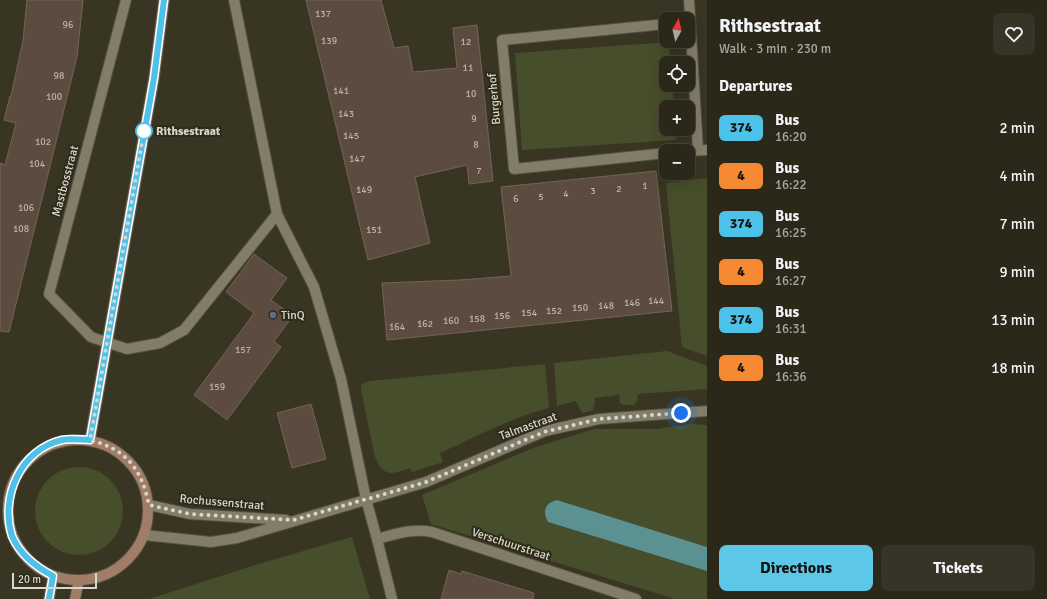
<!DOCTYPE html>
<html lang="en">
<head>
<meta charset="utf-8">
<style>
  :root { --surface:#2b281a; --page:#373427; --text:#f1f3f6; --muted:#a6a6a2; --line:#474439; --accent:#5cc7e7 }
  body { margin:0; font-family:Signika,sans-serif; background:var(--page); color:var(--text); height:100vh; display:flex; flex-direction:column; font-size:15px; white-space:nowrap }
  * { box-sizing:border-box; margin:0 }
  p { font-size:13px; color:var(--muted) }
  .icon { flex:none; width:22px; height:22px; fill:none; stroke:currentColor; stroke-width:2; stroke-linecap:round; stroke-linejoin:round }
  .map { position:relative; flex:1; overflow:hidden }
  .side { display:flex; flex-direction:column; background:var(--surface); width:340px }
  .side>* { flex:none }
  .badge { padding:0 8px; border-radius:6px; font-size:14px; line-height:26px }
  .needle { width:26px; rotate:8deg }
  .fabs { position:absolute; left:659px; top:12px; display:grid; gap:8px }
  .fabs a { display:grid; place-items:center; width:36px; height:36px; border-radius:8px; background:var(--surface); box-shadow:0 4px 16px #0002,0 0 0 1px var(--line); font-size:20px }
  .scale { position:absolute; left:12px; bottom:10px; width:85px; box-sizing:border-box; padding-left:4px; border:2px solid #d9d7cc; border-top:0; font-size:11px; line-height:14px; white-space:nowrap; color:#d9d7cc; -webkit-text-stroke:3px #2f2b19; paint-order:stroke }
  .you { position:absolute; width:20px; height:20px; margin:-10px; border:3px solid #fff; border-radius:50%; background:#1a73e8; box-shadow:0 0 0 6px #1a73e833 }
  .map>.badge { position:absolute; translate:-50% -50%; box-shadow:0 0 0 2px #fff }
  h2 { padding:0 12px; font-size:15px; line-height:36px }
  .round { display:grid; place-items:center; flex:none; width:42px; height:42px; border-radius:8px; background:var(--page) }
  .summary { display:flex; align-items:center; justify-content:space-between; height:68px; padding:0 12px }
  h1 { font-size:19px; font-weight:700; line-height:30px }
  .action { display:flex; gap:8px; margin-top:auto; padding:8px 12px }
  .action a { flex:1; height:46px; border-radius:8px; background:var(--accent); color:#111; font-size:16px; font-weight:700; line-height:46px; text-align:center }
  .action a+a { background:var(--page); color:var(--text) }
  ul { padding:0; list-style:none }
  li { display:flex; align-items:center; gap:12px; height:48px; padding:0 12px }
  li div { flex:1 }
  li b { display:block; font-size:15px }
  li em { font-style:normal }
  li .badge { min-width:44px; font-weight:700; text-align:center }
  main { display:flex; flex:1; min-height:0 }
  .map>svg:first-child { display:block }
  .green { fill:#464e2b }
  .water { fill:#5c9191 }
  .building { fill:#5c4c3f; stroke:#746456 }
  .lines { fill:none; stroke-linecap:round; stroke-linejoin:round }
  .street-casing { stroke:#545041; stroke-width:12 }
  .secondary-casing { stroke:#545041; stroke-width:12 }
  .street { stroke:#817d69; stroke-width:10 }
  .secondary { stroke:#9f7d66; stroke-width:10 }
  .line-casing { stroke:#fff; stroke-width:9 }
  .line { stroke:#4ec1e8; stroke-width:6 }
  .walk { stroke:#d9d7cc; stroke-width:4; stroke-dasharray:0 7.2 }
  .stop-dot { fill:#fff; stroke:#4ec1e8; stroke-width:2 }
  .service-dot { fill:#5c6f8a; stroke:#2f2b19; stroke-width:1.5 }
  .labels { text-anchor:middle; stroke-width:4; stroke-linejoin:round; paint-order:stroke }
  .number-label { font-size:10px; fill:#bab4a9 }
  .street-label { font-size:12px; fill:#d9d7cc; stroke:#2f2b19 }
  .stop-label { font-size:12px; font-weight:bold; fill:#d9d7cc; stroke:#2f2b19; text-anchor:start }
  .poi-label { font-size:12px; fill:#d9d7cc; stroke:#2f2b19; text-anchor:start }
</style>
</head>
<body>
<main>
<div class="map">
<svg width="707" height="599" viewBox="0 0 707 599">
  <rect width="100%" height="100%" fill="#393523"/>
  <!-- green -->
  <g class="green">
    <polygon points="669,42 670,63 666,63 666,85 672,85 674,107 666,107 666,129 675,129 676,140 522,150 515,53"/>
    <polygon points="707,178 707,356 682,347 666,183"/>
    <polygon points="667,351 707,366 707,389 638,394 637,401 634,405 623,405 620,403 619,395 594,398 595,402 593,410 582,413 576,401 557,406 554,363"/>
    <path d="M545 364 549 408C513 417 473 438 440 453L443 462 412 472 410 468C392 475 383 477 375 457L361 390V386L362 384 370 381Z"/>
    <polygon points="692,424 707,425 707,547 557,500 548,522 707,571 707,599 675,599 431,524 422,495 533,448 594,429 656,429"/>
    <circle cx="79" cy="511" r="44"/>
    <polygon points="352,537 370,599 149,599 265,562"/>
  </g>
  <!-- water -->
  <path class="water" d="M557 500 707 547V571L548 522C542 511 545 503 557 500Z"/>
  <!-- building -->
  <g class="building">
    <polygon points="27,0 83,0 77,57 9,332 0,331 0,163 5,165 16,123 4,120 10,96 11,96 23,40"/>
    <polygon points="306,0 381,0 394,48 408,46 413,72 457,68 453,28 477,25 493,181 469,184 467,165 415,177 430,243 368,260"/>
    <polygon points="656,171 672,311 387,340 382,283 460,280 511,276 501,187"/>
    <polygon points="254,254 287,278 271,300 293,316 274,341 281,347 227,420 194,395 254,313 226,292"/>
    <polygon points="311,404 326,459 292,468 277,413"/>
    <polygon points="449,570 461,574 462,571 534,593 533,599 441,599"/>
  </g>
  <g class="lines">
    <defs>
      <g id="street">
        <polyline points="126,0 49,294 91,337 127,349 160,343 184,330 277,214"/>
        <polyline points="234,0 277,214 314,287 341,379 366,499 377,539 392,599"/>
        <polyline points="689,0 698,150"/>
        <polyline points="666,24 502,40 514,169 666,153"/>
        <polyline points="688,151 707,150"/>
        <polyline points="149,505 190,514 286,520"/>
        <polyline points="144,535 211,542 237,538 426,482 545,431 599,419 707,411"/>
        <path d="M377 539C396 534 413 528 432 532L636 599"/>
      </g>
      <g id="secondary">
        <circle cx="78" cy="510" r="70"/>
        <polyline points="90,440 154,78 164,0"/>
        <polyline points="49,599 53,576"/>
        <polyline points="75,599 79,580"/>
      </g>
    </defs>
    <!-- street casing -->
    <use href="#street" class="street-casing"/>
    <!-- secondary casing -->
    <use href="#secondary" class="secondary-casing"/>
    <!-- street -->
    <use href="#street" class="street"/>
    <!-- secondary -->
    <use href="#secondary" class="secondary"/>
  </g>
  <g class="lines">
    <defs>
      <path id="line" d="M49 599 53 576C36 567 20 555 12 536 0 497 20 450 62 440 71 438 81 440 90 440L154 78 164 0"/>
    </defs>
    <!-- line casing -->
    <use href="#line" class="line-casing"/>
    <!-- line -->
    <use href="#line" class="line"/>
    <!-- walk -->
    <path class="walk" d="M144 131 90 440C127 450 141 468 149 505L190 514 294 520 426 482 544 432 599 419 681 413"/>
  </g>
  <!-- markers -->
  <circle class="stop-dot" cx="144" cy="131" r="8"/>
  <circle class="service-dot" cx="273" cy="315" r="4"/>
  <g class="labels">
    <!-- number labels -->
    <g class="number-label">
      <text x="323" y="17">137</text>
      <text x="68" y="28">96</text>
      <text x="329" y="44">139</text>
      <text x="466" y="45">12</text>
      <text x="468" y="71">11</text>
      <text x="59" y="79">98</text>
      <text x="341" y="94">141</text>
      <text x="471" y="97">10</text>
      <text x="54" y="100">100</text>
      <text x="346" y="117">143</text>
      <text x="474" y="122">9</text>
      <text x="351" y="139">145</text>
      <text x="43" y="145">102</text>
      <text x="476" y="148">8</text>
      <text x="357" y="162">147</text>
      <text x="37" y="167">104</text>
      <text x="479" y="174">7</text>
      <text x="645" y="189">1</text>
      <text x="619" y="192">2</text>
      <text x="364" y="193">149</text>
      <text x="593" y="194">3</text>
      <text x="566" y="197">4</text>
      <text x="541" y="200">5</text>
      <text x="516" y="202">6</text>
      <text x="26" y="211">106</text>
      <text x="21" y="232">108</text>
      <text x="374" y="233">151</text>
      <text x="656" y="304">144</text>
      <text x="632" y="306">146</text>
      <text x="606" y="309">148</text>
      <text x="580" y="311">150</text>
      <text x="554" y="314">152</text>
      <text x="529" y="316">154</text>
      <text x="502" y="319">156</text>
      <text x="477" y="322">158</text>
      <text x="451" y="324">160</text>
      <text x="425" y="327">162</text>
      <text x="397" y="330">164</text>
      <text x="243" y="353">157</text>
      <text x="217" y="390">159</text>
    </g>
    <!-- street labels -->
    <g class="street-label">
      <text transform="translate(494 99) rotate(-95)" y="4">Burgerhof</text>
      <text transform="translate(65 181) rotate(-75)" y="4">Mastbosstraat</text>
      <text transform="translate(528 426) rotate(-20)" y="4">Talmastraat</text>
      <text transform="translate(222 502) rotate(5)" y="4">Rochussenstraat</text>
      <text transform="translate(511 544) rotate(18)" y="4">Verschuurstraat</text>
    </g>
    <!-- stop labels -->
    <g class="stop-label">
      <text x="156" y="135">Rithsestraat</text>
    </g>
    <!-- poi labels -->
    <g class="poi-label">
      <text x="281" y="319">TinQ</text>
    </g>
  </g>
</svg>
<div class="fabs">
<a><svg class="needle" viewBox="-14 -14 28 28"><path d="M0-13l5 13h-10z" fill="#e53935"/><path d="M0 13l5-13h-10z" fill="#a6a6a2"/></svg></a>
<a><svg class="icon" aria-label="locate" viewBox="0 0 24 24"><circle cx="12" cy="12" r="6"/><path d="M12 2v4M12 18v4M2 12h4M18 12h4"/></svg></a>
<a>+</a>
<a>−</a>
</div>
<div class="scale">20 m</div>
<div class="you" style="left:681px;top:413px"></div>
</div>
<section class="side">
<div class="summary"><div><h1>Rithsestraat</h1><p>Walk · 3 min · 230 m</p></div><a class="round"><svg class="icon" aria-label="heart" viewBox="0 0 24 24"><path d="M12 20l-8-8c-3-5 5-10 8-4 3-6 11-1 8 4z"/></svg></a></div>
<h2>Departures</h2>
<ul>
<li><span class="badge" style="background:#4ec1e8;color:#111">374</span><div><b>Bus</b><p>16:20</p></div><em>2 min</em></li>
<li><span class="badge" style="background:#f68a33;color:#111">4</span><div><b>Bus</b><p>16:22</p></div><em>4 min</em></li>
<li><span class="badge" style="background:#4ec1e8;color:#111">374</span><div><b>Bus</b><p>16:25</p></div><em>7 min</em></li>
<li><span class="badge" style="background:#f68a33;color:#111">4</span><div><b>Bus</b><p>16:27</p></div><em>9 min</em></li>
<li><span class="badge" style="background:#4ec1e8;color:#111">374</span><div><b>Bus</b><p>16:31</p></div><em>13 min</em></li>
<li><span class="badge" style="background:#f68a33;color:#111">4</span><div><b>Bus</b><p>16:36</p></div><em>18 min</em></li>
</ul>
<div class="action"><a>Directions</a><a>Tickets</a></div>
</section>
</main>
</body>
</html>
